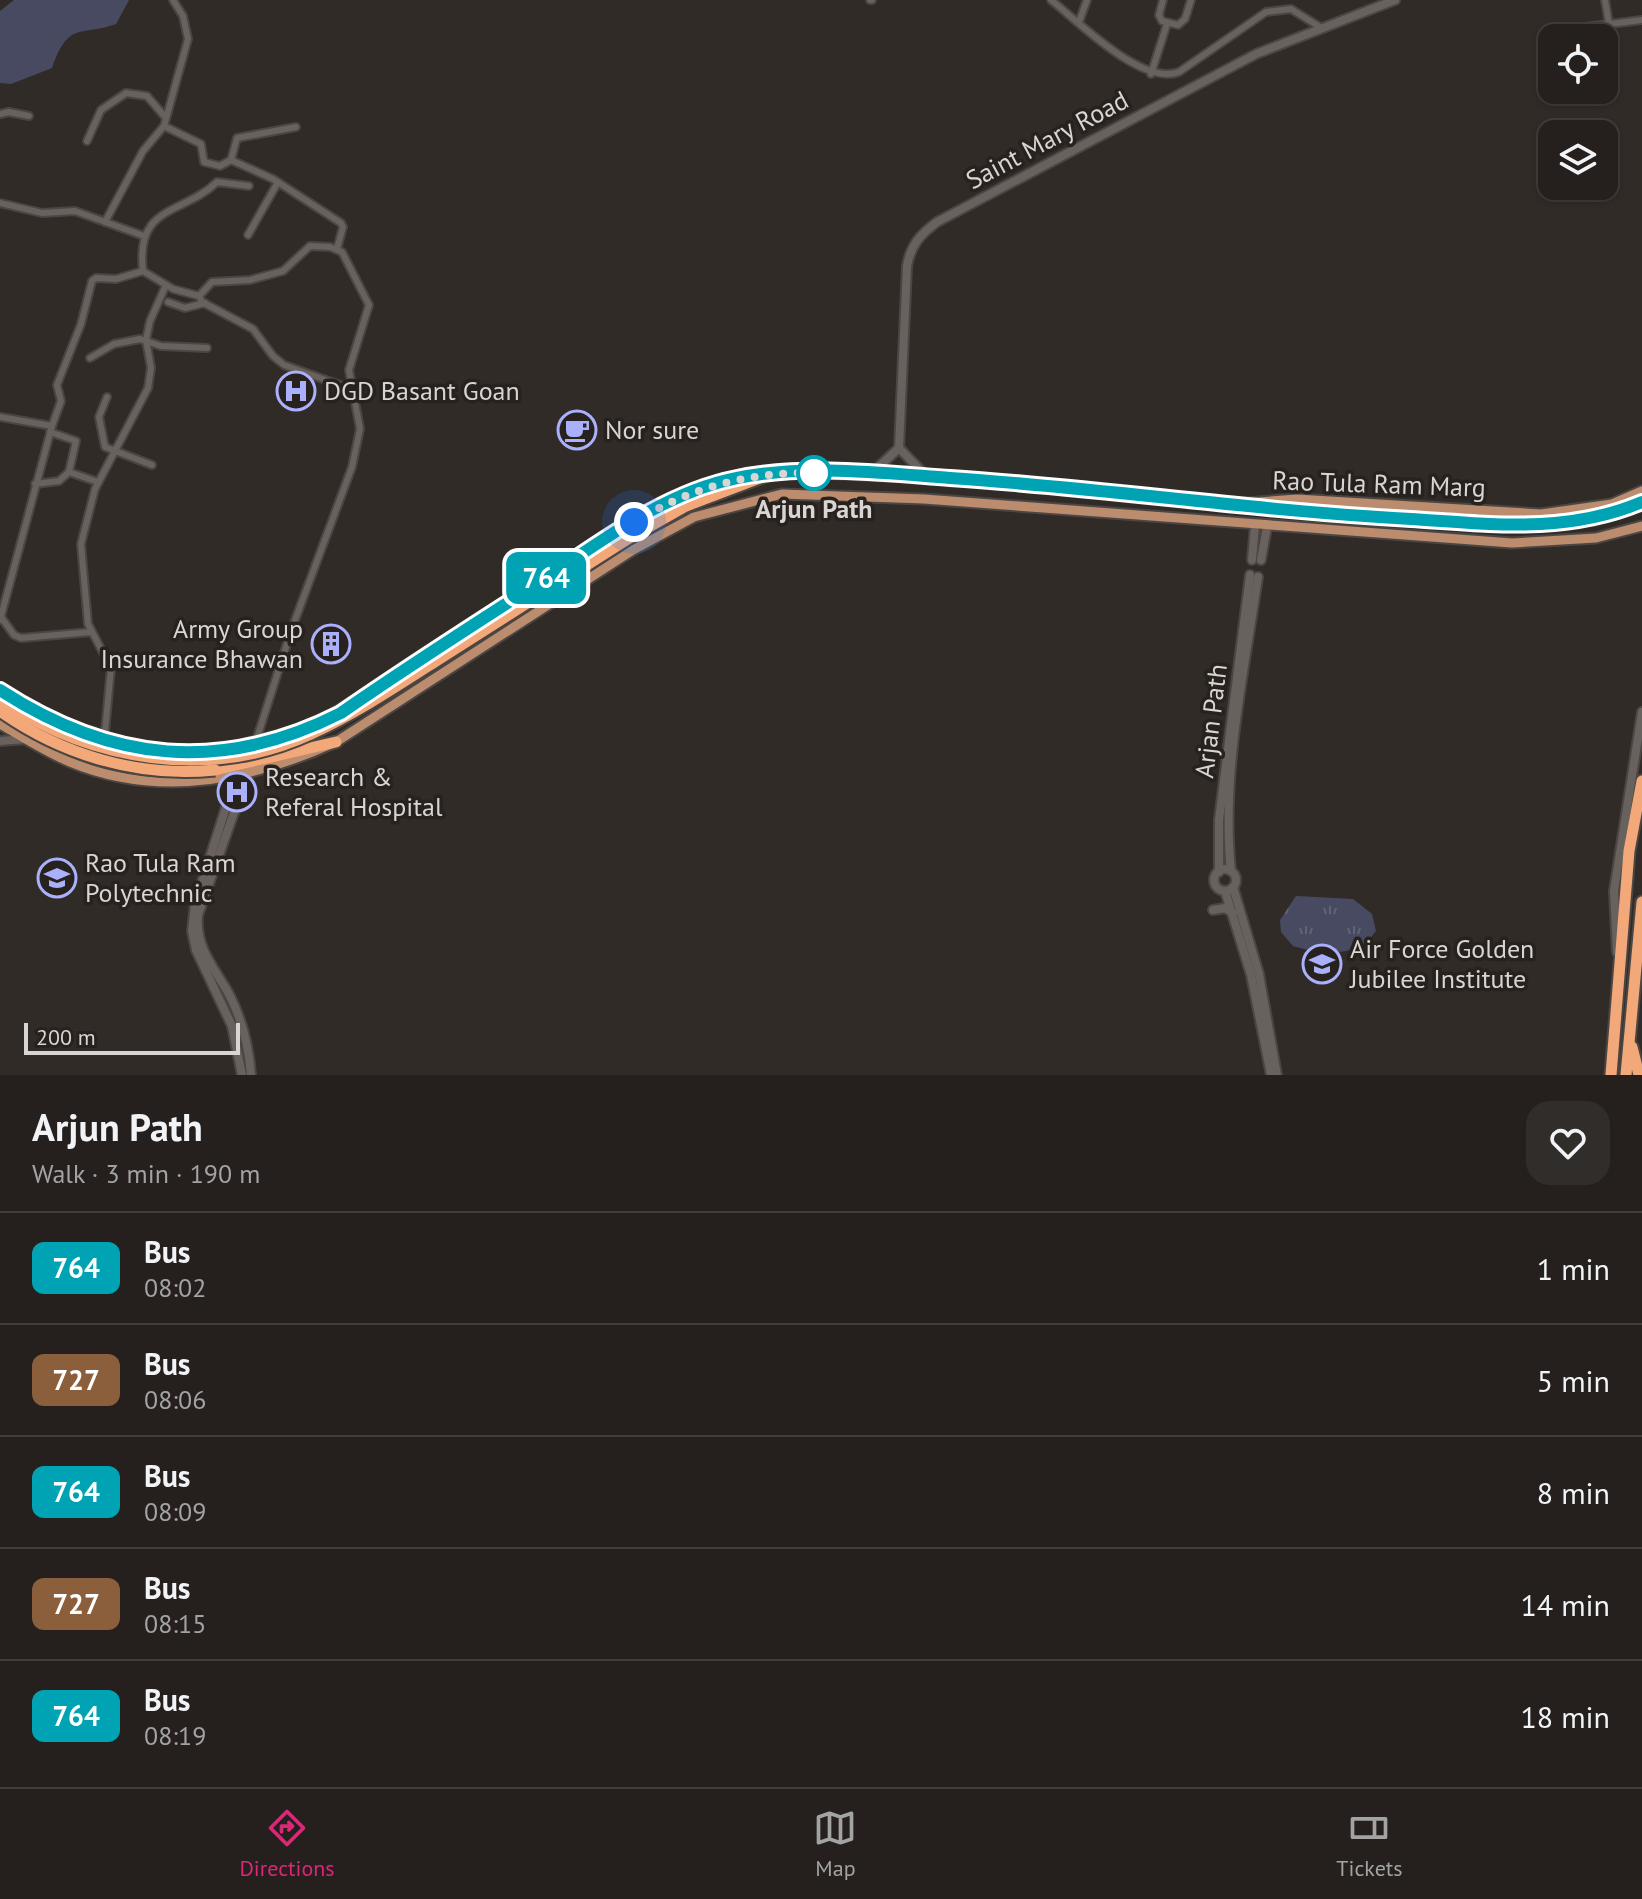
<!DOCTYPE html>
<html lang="en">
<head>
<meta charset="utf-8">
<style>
  :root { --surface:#25201e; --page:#312d2b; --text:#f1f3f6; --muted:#a3a3a4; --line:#423e3c; --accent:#db2777 }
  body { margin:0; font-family:"PT Sans",sans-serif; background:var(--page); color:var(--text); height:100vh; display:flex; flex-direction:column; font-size:30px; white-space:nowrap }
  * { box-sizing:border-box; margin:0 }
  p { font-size:26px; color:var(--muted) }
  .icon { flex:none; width:44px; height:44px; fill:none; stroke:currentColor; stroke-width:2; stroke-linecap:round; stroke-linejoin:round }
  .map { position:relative; height:1075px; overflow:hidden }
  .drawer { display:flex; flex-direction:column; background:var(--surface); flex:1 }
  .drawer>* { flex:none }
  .badge { padding:0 16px; border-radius:12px; font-size:28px; line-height:52px }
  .buttons { position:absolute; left:1538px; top:24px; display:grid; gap:16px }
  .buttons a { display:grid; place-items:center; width:80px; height:80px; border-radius:16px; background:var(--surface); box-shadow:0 2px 6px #0004,0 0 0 2px var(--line); font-size:40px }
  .scale { position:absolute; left:24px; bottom:20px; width:216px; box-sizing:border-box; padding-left:8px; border:4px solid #d9d5d3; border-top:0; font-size:22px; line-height:28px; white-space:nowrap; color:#d9d5d3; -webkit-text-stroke:6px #27221e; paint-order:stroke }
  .you { position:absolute; width:40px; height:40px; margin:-20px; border:6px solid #fff; border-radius:50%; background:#1a73e8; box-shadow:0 0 0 12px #1a73e833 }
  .map>.badge { position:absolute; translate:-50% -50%; box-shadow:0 0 0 4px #fff }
  .round { display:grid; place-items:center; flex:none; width:84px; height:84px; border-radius:24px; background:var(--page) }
  .summary { display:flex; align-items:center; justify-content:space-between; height:136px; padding:0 32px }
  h1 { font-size:38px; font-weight:600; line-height:60px }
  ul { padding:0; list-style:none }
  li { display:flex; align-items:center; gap:24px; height:112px; padding:0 32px; border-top:2px solid var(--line) }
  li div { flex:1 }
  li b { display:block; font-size:30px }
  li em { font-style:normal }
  li .badge { min-width:88px; font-weight:700; text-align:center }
  .tabs { display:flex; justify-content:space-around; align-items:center; height:112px; border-top:2px solid var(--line); background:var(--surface); font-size:22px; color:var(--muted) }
  .tabs a { display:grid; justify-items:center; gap:4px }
  .tabs .current { color:var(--accent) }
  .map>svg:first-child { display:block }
  .grass { fill:url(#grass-tufts) }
  .park { fill:#484a61 }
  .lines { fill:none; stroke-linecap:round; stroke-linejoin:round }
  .street-casing { stroke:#4b4643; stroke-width:10 }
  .secondary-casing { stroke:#4b4643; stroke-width:12 }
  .primary-casing { stroke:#4b4643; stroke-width:13 }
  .highway-casing { stroke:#4b4643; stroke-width:15 }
  .street { stroke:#68615d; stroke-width:6 }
  .secondary { stroke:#68615d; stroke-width:8 }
  .primary { stroke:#bb8c6d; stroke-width:9 }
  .highway { stroke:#f2a878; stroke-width:11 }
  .highway-bridge-casing { stroke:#4b4643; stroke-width:15; stroke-linecap:butt }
  .highway-bridge { stroke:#f2a878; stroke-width:11 }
  .line-casing { stroke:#fff; stroke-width:18 }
  .line { stroke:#00a3b4; stroke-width:12 }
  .walk { stroke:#d9d5d3; stroke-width:8; stroke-dasharray:0 14.4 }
  .stop-dot { fill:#fff; stroke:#00a3b4; stroke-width:4 }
  .labels { text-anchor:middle; stroke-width:7; stroke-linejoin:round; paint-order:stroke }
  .street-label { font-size:26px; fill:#d9d5d3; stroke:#27221e }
  .poi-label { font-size:26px; fill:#d9d5d3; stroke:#27221e; text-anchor:start }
  .stop-label { font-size:26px; font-weight:bold; fill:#d9d5d3; stroke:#27221e }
</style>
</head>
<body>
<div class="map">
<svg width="1642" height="1075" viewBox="0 0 1642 1075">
  <defs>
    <pattern id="grass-tufts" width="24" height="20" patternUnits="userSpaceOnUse" patternTransform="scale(2)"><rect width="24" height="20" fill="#484a61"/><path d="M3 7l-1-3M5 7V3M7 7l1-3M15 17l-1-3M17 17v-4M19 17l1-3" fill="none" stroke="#626377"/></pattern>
  </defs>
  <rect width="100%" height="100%" fill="#312b28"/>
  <!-- grass -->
  <path class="grass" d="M1296 896 1353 899 1372 914 1376 931C1357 958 1323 955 1293 946L1281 932 1280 920Z"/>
  <!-- park -->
  <g class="park">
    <path d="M14 0H129L116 24C80 37 69 20 52 68L11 84 0 83V11Z"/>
    <polygon points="1315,916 1341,918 1339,935 1313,932"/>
  </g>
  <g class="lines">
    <defs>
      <g id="street">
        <polyline points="870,0 872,0"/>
        <path d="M1051 0C1080 23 1142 86 1179 72L1266 12 1291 9 1320 27"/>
        <polyline points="1163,0 1159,15 1162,21 1178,25 1185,19 1191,0"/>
        <polyline points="1605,0 1609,24"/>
        <polyline points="1079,22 1087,0"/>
        <polyline points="1569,29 1642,20"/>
        <polyline points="1151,74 1167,24"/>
        <polyline points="0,114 9,112 29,116"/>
        <polyline points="164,126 201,144 204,162 220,166 231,160"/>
        <polyline points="296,127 237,138 231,160 273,179 341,223 343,227 337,249"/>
        <polyline points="87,141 101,110 126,93 147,96 166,118"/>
        <path d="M249 186 217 182C183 215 135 204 143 271L173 289 199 296 202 302 253 329 273 356 284 365 351 389"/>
        <polyline points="0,203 42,213 75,211 144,236"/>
        <polyline points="105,222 143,151 164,126 188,39 183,16 173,0"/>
        <polyline points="248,235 278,182"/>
        <polyline points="199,296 212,282 250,280 283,271 310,246 330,247 342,252 369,305 349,370 360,429 352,467 291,631 256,741"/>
        <polyline points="168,302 185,308 205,303"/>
        <polyline points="90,358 114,344 140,339 161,346 207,348"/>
        <polyline points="107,397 99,417 105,447 152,465"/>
        <polyline points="0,417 52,426 0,620"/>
        <polyline points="52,426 61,401 57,385 81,324 92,281 96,278 116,279 143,271"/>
        <polyline points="50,432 76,441 69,472"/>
        <polyline points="35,484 59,481 69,472 98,482"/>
        <polyline points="1,617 14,635 21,638 91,632"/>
        <polyline points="104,742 111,668 88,624 81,544 95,489 148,388 151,368 146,340 150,321 166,285"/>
      </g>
      <g id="secondary">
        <polyline points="899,448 926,476"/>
        <path d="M872 473 899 448 907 266C911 244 921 234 937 222L1256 54 1395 0"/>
        <polyline points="1252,560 1255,526"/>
        <polyline points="1261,560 1267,527"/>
        <polyline points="0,741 26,739"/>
        <polyline points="221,778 229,797"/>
        <polyline points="228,801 195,904 192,931 196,950 232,1026 242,1075"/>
        <polyline points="238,801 249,774"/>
        <path d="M237 804 198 915C195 949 215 968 230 996 242 1020 249 1048 251 1075"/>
        <circle cx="1225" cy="880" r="11"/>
        <path d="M1231 871C1221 774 1244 674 1258 577"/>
        <polyline points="1219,872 1219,820 1250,575"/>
        <polyline points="1233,887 1259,974 1277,1075"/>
        <polyline points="1225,891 1251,975 1271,1075"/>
        <polyline points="1213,910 1225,908 1233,913"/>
        <polyline points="1617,952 1614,891 1642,712"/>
      </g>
      <g id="primary">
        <polyline points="1248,507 1511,525 1563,525 1642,502"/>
        <polyline points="0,690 66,729 100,741"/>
        <path d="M0 724C23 737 46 752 70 762 159 799 252 780 336 742L633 550 694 517 782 494 924 499 1512 543 1596 538 1642 526"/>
        <polyline points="130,748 189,753 221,750 314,726 651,512 682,495 737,478 797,472 980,480 1097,489 1220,505 1297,499 1541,514 1612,504 1642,491"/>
      </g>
      <g id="highway">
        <polyline points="626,540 686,506 773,473"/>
        <polyline points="215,770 336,742"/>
        <polyline points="1632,1047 1639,1075"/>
        <polyline points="1611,1075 1629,851 1642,781"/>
        <polyline points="1626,1075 1642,902"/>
      </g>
    </defs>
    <!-- street casing -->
    <use href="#street" class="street-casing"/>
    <!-- secondary casing -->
    <use href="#secondary" class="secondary-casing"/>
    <!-- primary casing -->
    <use href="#primary" class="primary-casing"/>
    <!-- highway casing -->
    <use href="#highway" class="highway-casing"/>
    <!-- street -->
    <use href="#street" class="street"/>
    <!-- secondary -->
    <use href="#secondary" class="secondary"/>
    <!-- primary -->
    <use href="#primary" class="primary"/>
    <!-- highway -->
    <use href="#highway" class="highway"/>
    <defs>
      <g id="highway-bridge">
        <path d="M0 700C91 761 209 781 311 734 359 712 403 682 447 654 507 616 566 578 626 540"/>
        <path d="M0 711C62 755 139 778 215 770"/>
      </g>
    </defs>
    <!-- highway-bridge casing -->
    <use href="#highway-bridge" class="highway-bridge-casing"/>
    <!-- highway-bridge -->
    <use href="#highway-bridge" class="highway-bridge"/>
  </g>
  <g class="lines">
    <defs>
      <path id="line" d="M0 690C111 762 221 774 341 713 407 667 475 624 543 580 602 541 665 492 737 478 805 464 881 473 950 478 1104 488 1257 511 1411 519 1490 524 1567 534 1642 502"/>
    </defs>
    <!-- line casing -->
    <use href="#line" class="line-casing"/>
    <!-- line -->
    <use href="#line" class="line"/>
    <!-- walk -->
    <path class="walk" d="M634 522C694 486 752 471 823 473H814"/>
  </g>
  <!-- icons -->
  <defs>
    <symbol id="hospital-ring" viewBox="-11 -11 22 22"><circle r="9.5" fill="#27221e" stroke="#aab0fb" stroke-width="1.5"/><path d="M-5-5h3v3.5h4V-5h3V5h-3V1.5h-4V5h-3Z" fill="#aab0fb"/></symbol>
    <symbol id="cafe-ring" viewBox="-11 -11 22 22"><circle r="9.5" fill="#27221e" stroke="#aab0fb" stroke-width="1.5"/><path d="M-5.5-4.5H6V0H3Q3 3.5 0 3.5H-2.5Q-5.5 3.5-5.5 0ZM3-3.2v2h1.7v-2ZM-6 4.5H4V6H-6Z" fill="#aab0fb"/></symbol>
    <symbol id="building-ring" viewBox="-11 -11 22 22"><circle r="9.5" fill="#27221e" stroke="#aab0fb" stroke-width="1.5"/><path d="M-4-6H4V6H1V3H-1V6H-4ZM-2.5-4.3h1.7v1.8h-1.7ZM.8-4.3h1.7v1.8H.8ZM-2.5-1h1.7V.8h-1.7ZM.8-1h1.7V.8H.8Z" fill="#aab0fb"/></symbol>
    <symbol id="university-ring" viewBox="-11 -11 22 22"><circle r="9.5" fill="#27221e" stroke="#aab0fb" stroke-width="1.5"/><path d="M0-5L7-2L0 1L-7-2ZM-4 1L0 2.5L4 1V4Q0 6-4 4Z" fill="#aab0fb"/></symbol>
    <symbol id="school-ring" viewBox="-11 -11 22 22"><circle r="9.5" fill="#27221e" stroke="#aab0fb" stroke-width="1.5"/><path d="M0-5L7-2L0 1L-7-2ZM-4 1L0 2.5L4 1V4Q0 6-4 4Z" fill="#aab0fb"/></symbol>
  </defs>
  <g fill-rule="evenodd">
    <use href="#hospital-ring" x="274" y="369" width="44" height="44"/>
    <use href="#cafe-ring" x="555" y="408" width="44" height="44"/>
    <use href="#building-ring" x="309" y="622" width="44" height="44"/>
    <use href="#hospital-ring" x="215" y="770" width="44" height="44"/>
    <use href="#university-ring" x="35" y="856" width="44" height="44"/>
    <use href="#school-ring" x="1300" y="942" width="44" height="44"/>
  </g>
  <!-- markers -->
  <circle class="stop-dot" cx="814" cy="473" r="16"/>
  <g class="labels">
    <!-- street labels -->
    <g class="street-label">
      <text transform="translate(1047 140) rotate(-28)" y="9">Saint Mary Road</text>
      <text transform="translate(1379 484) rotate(2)" y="9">Rao Tula Ram Marg</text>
      <text transform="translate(1211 721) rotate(-83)" y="9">Arjan Path</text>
    </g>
    <!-- poi labels -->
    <g class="poi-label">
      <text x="324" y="400">DGD Basant Goan</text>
      <text x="605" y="439">Nor sure</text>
      <text x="303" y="638" text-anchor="end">Army Group<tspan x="303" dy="30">Insurance Bhawan</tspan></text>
      <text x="265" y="786">Research &amp;<tspan x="265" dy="30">Referal Hospital</tspan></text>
      <text x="85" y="872">Rao Tula Ram<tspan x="85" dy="30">Polytechnic</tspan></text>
      <text x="1350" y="958">Air Force Golden<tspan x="1350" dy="30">Jubilee Institute</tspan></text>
    </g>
    <!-- stop labels -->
    <g class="stop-label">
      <text x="814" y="518">Arjun Path</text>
    </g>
  </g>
</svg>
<div class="buttons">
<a><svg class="icon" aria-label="locate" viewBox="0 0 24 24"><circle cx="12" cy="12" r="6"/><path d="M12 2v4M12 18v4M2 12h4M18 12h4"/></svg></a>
<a><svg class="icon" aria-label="layers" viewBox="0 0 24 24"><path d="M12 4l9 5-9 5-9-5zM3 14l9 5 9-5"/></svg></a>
</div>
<div class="scale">200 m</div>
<div class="you" style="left:634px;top:522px"></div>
<b class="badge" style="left:546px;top:578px;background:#00a3b4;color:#fff">764</b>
</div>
<section class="drawer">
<div class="summary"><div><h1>Arjun Path</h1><p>Walk · 3 min · 190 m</p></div><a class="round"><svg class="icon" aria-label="heart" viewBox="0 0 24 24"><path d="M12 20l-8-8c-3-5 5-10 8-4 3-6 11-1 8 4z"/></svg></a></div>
<ul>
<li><span class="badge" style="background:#00a3b4;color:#fff">764</span><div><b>Bus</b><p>08:02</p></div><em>1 min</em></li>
<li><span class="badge" style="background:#8b5e3c;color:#fff">727</span><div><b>Bus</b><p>08:06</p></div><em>5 min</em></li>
<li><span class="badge" style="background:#00a3b4;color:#fff">764</span><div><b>Bus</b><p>08:09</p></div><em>8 min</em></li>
<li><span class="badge" style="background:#8b5e3c;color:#fff">727</span><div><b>Bus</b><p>08:15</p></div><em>14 min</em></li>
<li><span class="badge" style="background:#00a3b4;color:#fff">764</span><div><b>Bus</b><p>08:19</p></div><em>18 min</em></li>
</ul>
</section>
<nav class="tabs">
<a class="current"><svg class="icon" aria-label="directions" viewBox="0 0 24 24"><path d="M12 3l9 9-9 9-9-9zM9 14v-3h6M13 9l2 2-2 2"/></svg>Directions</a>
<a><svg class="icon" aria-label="map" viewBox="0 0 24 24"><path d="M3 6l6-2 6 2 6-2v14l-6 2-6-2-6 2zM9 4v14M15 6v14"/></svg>Map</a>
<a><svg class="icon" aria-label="tickets" viewBox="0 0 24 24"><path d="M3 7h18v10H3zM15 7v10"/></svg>Tickets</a>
</nav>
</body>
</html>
